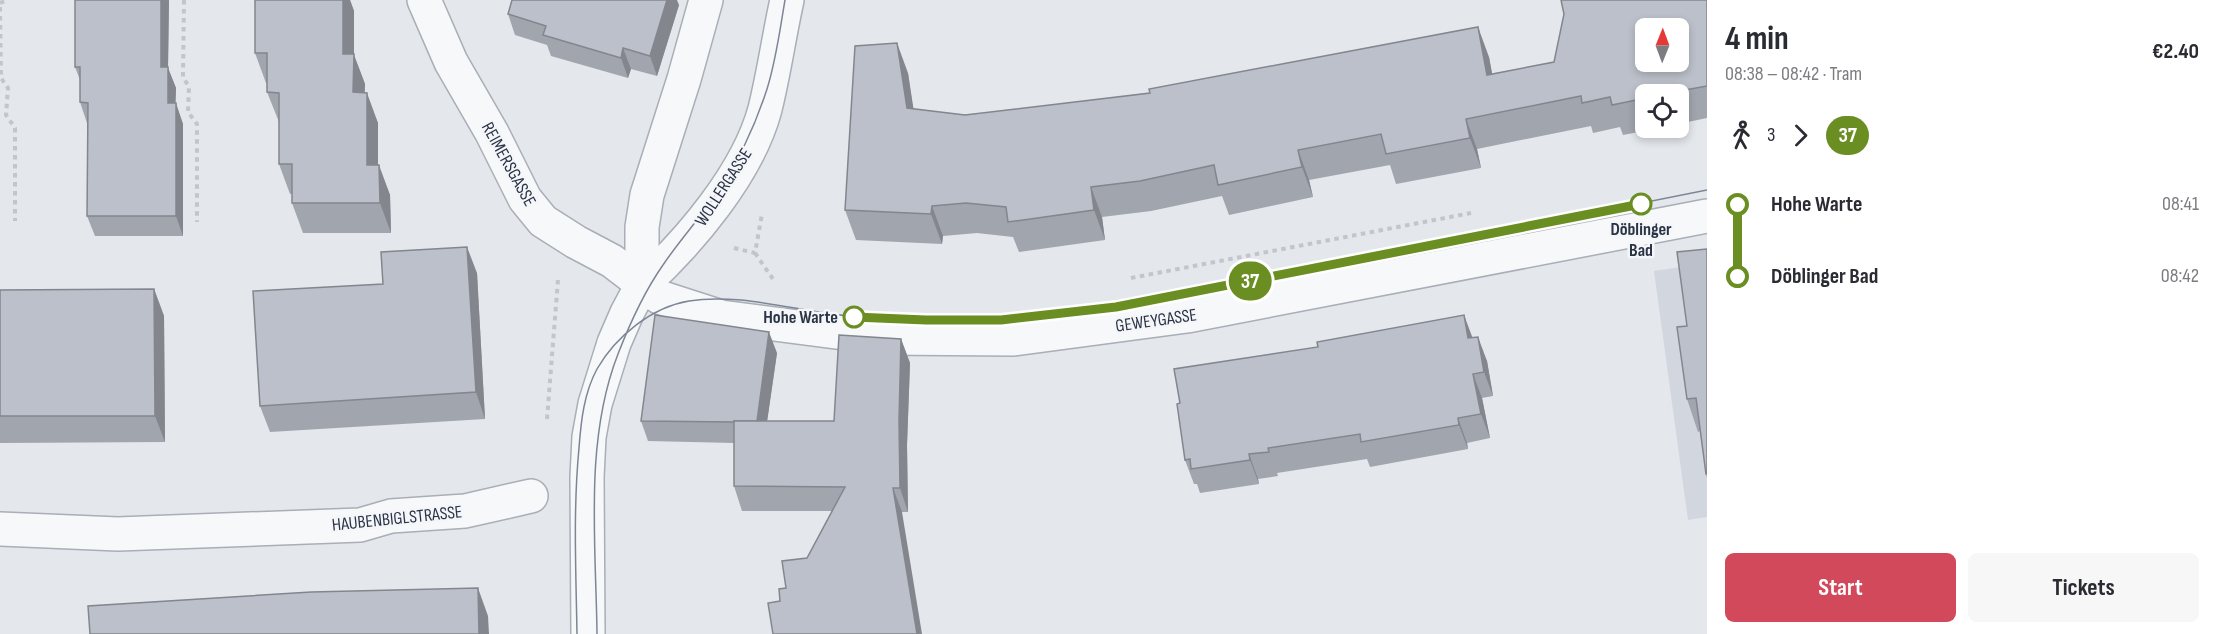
<!DOCTYPE html>
<html lang="en">
<head>
<meta charset="utf-8">
<style>
  :root { --surface:#fff; --page:#f7f7f7; --text:#2b2b33; --muted:#7c7c81; --accent:#d1495b }
  body { margin:0; font-family:"Sofia Sans Condensed",sans-serif; background:var(--page); color:var(--text); height:100vh; display:flex; flex-direction:column; font-size:22px; white-space:nowrap }
  * { box-sizing:border-box; margin:0 }
  p { font-size:20px; color:var(--muted) }
  .icon { flex:none; width:33px; height:33px; fill:none; stroke:currentColor; stroke-width:2; stroke-linecap:round; stroke-linejoin:round }
  .map { position:relative; flex:1; overflow:hidden }
  .details { display:flex; flex-direction:column; background:var(--surface); width:510px }
  .details>* { flex:none }
  .badge { padding:0 12px; border-radius:20px; font-size:21px; line-height:39px }
  .needle { width:39px; rotate:1deg }
  .tools { position:absolute; left:1635px; top:18px; display:grid; gap:12px }
  .tools a { display:grid; place-items:center; width:54px; height:54px; border-radius:9px; background:var(--surface); box-shadow:0 3px 9px #0003; font-size:30px }
  .map>.badge { position:absolute; translate:-50% -50%; box-shadow:0 0 0 3px #fff }
  .legs { display:flex; align-items:center; gap:9px; height:66px; padding:0 18px; font-size:20px }
  .legs p { margin-inline-start:auto }
  .summary { display:flex; align-items:center; justify-content:space-between; height:102px; padding:0 18px }
  h1 { font-size:33px; font-weight:700; line-height:45px }
  .button { display:flex; gap:12px; margin-top:auto; padding:12px 18px }
  .button a { flex:1; height:69px; border-radius:9px; background:var(--accent); color:#fff; font-size:24px; font-weight:700; line-height:69px; text-align:center }
  .button a+a { background:var(--page); color:var(--text) }
  ul { padding:0 18px; list-style:none }
  li { display:flex; align-items:center; gap:21px; height:72px; font-size:22px }
  li i { display:grid; place-items:center; width:9px; height:100%; margin:0 8px; background:currentColor }
  li i::after { content:''; width:15px; height:15px; margin:-8px; border:4px solid; border-radius:50%; background:var(--surface) }
  li p { margin-inline-start:auto }
  li:first-child i { background:linear-gradient(#0000 50%,currentColor 0) }
  li:last-child i { background:linear-gradient(currentColor 50%,#0000 0) }
  main { display:flex; flex:1; min-height:0 }
  .map>svg:first-child { display:block }
  .built { fill:#d2d6de }
  .lines { fill:none; stroke-linecap:round; stroke-linejoin:round }
  .minor-casing { stroke:#a9aeb7; stroke-width:36 }
  .tertiary-casing { stroke:#a9aeb7; stroke-width:36 }
  .path { stroke:#c2c5cb; stroke-width:4; stroke-dasharray:4.5 4.5; stroke-linecap:butt }
  .minor { stroke:#f7f8fa; stroke-width:33 }
  .tertiary { stroke:#f7f8fa; stroke-width:33 }
  .tram { stroke:#7d8696; stroke-width:1.5 }
  .wall { fill:#a1a5ae }
  .shaded-wall { fill:#83868d }
  .building { fill:#bbc0ca; stroke:#83868d; stroke-width:1.5; fill-rule:evenodd }
  .line-1-casing { stroke:#fff; stroke-width:14 }
  .line-1 { stroke:#6b8e23; stroke-width:9 }
  .stop-1-dot { fill:#fff; stroke:#6b8e23; stroke-width:3 }
  .labels { text-anchor:middle; stroke-width:5; stroke-linejoin:round; paint-order:stroke }
  .street-label { font-size:18px; fill:#2b3445; stroke:#f4f6f9 }
  .stop-label { font-size:18px; font-weight:bold; fill:#2b3445; stroke:#f4f6f9 }
</style>
</head>
<body>
<main>
<div class="map">
<svg width="1707" height="634" viewBox="0 0 1707 634">
  <rect width="100%" height="100%" fill="#e4e7ec"/>
  <!-- built -->
  <polygon class="built" points="1707,263 1707,517 1688,520 1654,271"/>
  <g class="lines">
    <defs>
      <g id="minor">
        <polyline points="424,0 451,62 492,133 525,199 543,221 576,242 612,261 659,297 721,317 882,338 1014,339 1187,316 1707,216"/>
        <path d="M642 285C690 241 748 173 765 109 774 73 779 36 787 0"/>
        <polyline points="0,529 118,534 360,525 391,516 465,511 531,496"/>
      </g>
      <polyline id="tertiary" points="588,634 587,477 589,437 595,404 614,343 627,313 642,285 642,227 647,195 684,79 706,0"/>
    </defs>
    <!-- minor casing -->
    <use href="#minor" class="minor-casing"/>
    <!-- tertiary casing -->
    <use href="#tertiary" class="tertiary-casing"/>
    <!-- path -->
    <g class="path">
      <polyline points="184,0 183,77 189,87 188,112 197,124 197,222"/>
      <polyline points="0,3 8,0"/>
      <polyline points="0,7 1,78 8,88 6,115 15,128 15,221"/>
      <polyline points="734,248 755,253 762,214"/>
      <polyline points="755,253 775,282"/>
      <polyline points="1131,278 1471,213"/>
      <polyline points="547,419 558,280"/>
    </g>
    <!-- minor -->
    <use href="#minor" class="minor"/>
    <!-- tertiary -->
    <use href="#tertiary" class="tertiary"/>
    <!-- tram -->
    <g class="tram">
      <path d="M577 634C576 572 573 510 579 448 581 421 584 393 597 369 616 336 652 307 689 301 742 292 806 314 861 317 907 320 954 322 1001 320 1061 318 1122 306 1181 295L1707 190"/>
      <path d="M597 634C596 543 584 441 618 354 630 323 644 292 663 265 681 238 703 215 720 188 740 158 756 123 767 89 776 61 780 29 785 0"/>
    </g>
  </g>
  <!-- wall -->
  <g class="wall">
    <polygon points="169,0 168,68 176,88 175,103 183,124 183,236 95,236 87,216 87,123 80,102 80,80 75,67"/>
    <polygon points="255,0 350,0 354,11 354,55 365,84 364,93 378,123 378,165 390,195 391,233 303,233 292,203 292,194 290,194 279,164 279,122 267,92 267,83 266,83 255,53"/>
    <polygon points="1707,0 1707,118 1678,124 1678,94 1646,94 1646,128 1659,128 1623,135 1620,127 1593,133 1591,126 1477,149 1481,168 1396,184 1390,165 1309,180 1313,197 1229,215 1222,196 1151,211 1102,217 1105,240 1019,252 1013,237 977,233 943,236 942,244 856,240 845,210 908,73 913,109 965,115 1489,57 1492,74 1554,62"/>
    <polygon points="679,5 657,76 631,69 628,78 551,56 547,45 515,35 508,14"/>
    <polygon points="1707,249 1707,478 1706,474 1700,431 1698,432 1687,399 1687,326"/>
    <polygon points="477,273 485,419 270,432 260,406"/>
    <polygon points="154,289 164,316 165,442 0,443 0,290"/>
    <polygon points="1472,337 1487,361 1493,396 1482,398 1490,438 1467,443 1468,449 1370,467 1367,459 1277,473 1278,476 1258,479 1259,484 1200,493 1197,484 1194,484 1185,460"/>
    <polygon points="901,339 910,363 907,445 908,512 902,512 780,601 786,588 807,558 832,511 742,511 734,486 734,443 648,441 641,421 777,353 767,421 834,421"/>
  </g>
  <!-- shaded-wall -->
  <g class="shaded-wall">
    <polygon points="161,0 169,0 168,68 176,88 175,124 168,103 161,67"/>
    <polygon points="343,0 350,0 354,11 354,55 365,84 364,122 353,92 343,54"/>
    <polygon points="667,0 677,0 679,5 657,76 650,56"/>
    <polygon points="1478,27 1489,57 1498,105 1487,75"/>
    <polygon points="897,43 908,73 918,138 907,108"/>
    <polygon points="623,48 631,69 628,78 621,58"/>
    <polygon points="367,93 378,123 378,195 367,165"/>
    <polygon points="176,103 183,124 183,236 176,216"/>
    <polygon points="1466,119 1477,149 1481,168 1470,138"/>
    <polygon points="1298,150 1309,180 1313,197 1302,167"/>
    <polygon points="379,165 390,195 391,233 380,203"/>
    <polygon points="1091,187 1102,217 1105,240 1094,210"/>
    <polygon points="932,206 943,236 942,244 931,214"/>
    <polygon points="467,247 477,273 485,419 476,392"/>
    <polygon points="154,289 164,316 165,442 155,416"/>
    <polygon points="1464,315 1473,339 1468,338"/>
    <polygon points="769,332 777,353 764,443 757,423"/>
    <polygon points="1478,337 1487,361 1493,396 1484,372"/>
    <polygon points="901,339 910,363 907,445 908,512 900,488 899,421"/>
    <polygon points="1473,374 1482,398 1490,438 1481,414"/>
    <polygon points="1458,418 1467,443 1468,449 1459,425"/>
    <polygon points="1249,454 1258,479 1259,484 1250,460"/>
    <polygon points="893,488 902,512 922,634 917,634"/>
    <polygon points="478,588 488,616 489,634 479,634"/>
  </g>
  <!-- building -->
  <g class="building">
    <polygon points="75,0 161,0 161,67 168,67 168,103 176,103 176,216 87,216 88,103 80,102 80,67 75,67"/>
    <polygon points="255,0 343,0 343,54 354,54 353,92 367,93 367,165 379,165 380,203 292,203 292,164 279,164 279,93 267,92 267,53 255,53"/>
    <polygon points="512,0 667,0 650,56 623,48 621,58 543,35 546,26 508,14"/>
    <path d="M1561 0H1707V86L1663 94H1646V98L1612 105 1610 97 1582 103 1581 96 1466 119 1470 138 1386 154 1381 134 1298 150 1302 167 1218 185 1214 165 1140 181 1091 187 1094 210 1008 222 1006 207 966 203 932 206 931 214 845 210 855 46 897 43 907 108 965 115 1150 93 1149 89 1478 27 1487 75 1554 62 1564 14ZM1646 28H1678V62H1646Z"/>
    <polygon points="467,247 476,392 260,406 253,291 383,284 381,252"/>
    <polygon points="1707,249 1707,474 1706,474 1696,398 1687,399 1677,327 1687,326 1677,252"/>
    <polygon points="154,289 155,416 0,416 0,290"/>
    <polygon points="655,315 769,332 757,421 734,421 734,422 641,421"/>
    <polygon points="1464,315 1468,338 1478,337 1484,372 1473,374 1481,414 1458,418 1459,425 1361,442 1360,434 1268,448 1269,452 1249,454 1250,460 1191,469 1190,459 1185,460 1177,404 1180,403 1174,369 1318,347 1317,342"/>
    <polygon points="839,335 901,339 899,421 900,488 893,488 917,634 773,634 768,603 780,601 779,589 786,588 782,561 807,558 845,487 734,486 734,421 834,421"/>
    <polygon points="478,588 479,634 90,634 88,606 311,592"/>
  </g>
  <g class="lines">
    <defs>
      <polyline id="line-1" points="854,317 926,320 1001,320 1116,307 1641,204"/>
    </defs>
    <!-- line-1 casing -->
    <use href="#line-1" class="line-1-casing"/>
    <!-- line-1 -->
    <use href="#line-1" class="line-1"/>
  </g>
  <!-- markers -->
  <g class="stop-1-dot">
    <circle cx="1641" cy="204" r="10"/>
    <circle cx="854" cy="317" r="10"/>
  </g>
  <g class="labels">
    <!-- street labels -->
    <g class="street-label">
      <text transform="translate(509 164) rotate(61)" y="6">REIMERSGASSE</text>
      <text transform="translate(723 187) rotate(-57)" y="6">WOLLERGASSE</text>
      <text transform="translate(1156 320) rotate(-8)" y="6">GEWEYGASSE</text>
      <text transform="translate(397 518) rotate(-6)" y="6">HAUBENBIGLSTRASSE</text>
    </g>
    <!-- stop labels -->
    <g class="stop-label">
      <text x="1641" y="235">Döblinger<tspan x="1641" dy="21">Bad</tspan></text>
      <text x="838" y="323" text-anchor="end">Hohe Warte</text>
    </g>
  </g>
</svg>
<div class="tools">
<a><svg class="needle" viewBox="-14 -14 28 28"><path d="M0-13l5 13h-10z" fill="#e53935"/><path d="M0 13l5-13h-10z" fill="#7c7c81"/></svg></a>
<a><svg class="icon" aria-label="locate" viewBox="0 0 24 24"><circle cx="12" cy="12" r="6"/><path d="M12 2v4M12 18v4M2 12h4M18 12h4"/></svg></a>
</div>
<b class="badge" style="left:1250px;top:281px;background:#6b8e23;color:#fff">37</b>
</div>
<section class="details">
<div class="summary"><div><h1>4 min</h1><p>08:38 – 08:42 · Tram</p></div><b>€2.40</b></div>
<div class="legs"><svg class="icon" aria-label="walk" viewBox="0 0 24 24"><circle cx="13" cy="4" r="2"/><path d="M13 8l-2 6 4 7M11 14l-3 7M7 12l3-4h3l4 4"/></svg>3<svg class="icon" aria-label="forward" viewBox="0 0 24 24"><path d="M9 5l7 7-7 7"/></svg><b class="badge" style="background:#6b8e23;color:#fff">37</b></div>
<ul>
<li><i style="color:#6b8e23"></i><b>Hohe Warte</b><p>08:41</p></li>
<li><i style="color:#6b8e23"></i><b>Döblinger Bad</b><p>08:42</p></li>
</ul>
<div class="button"><a>Start</a><a>Tickets</a></div>
</section>
</main>
</body>
</html>
